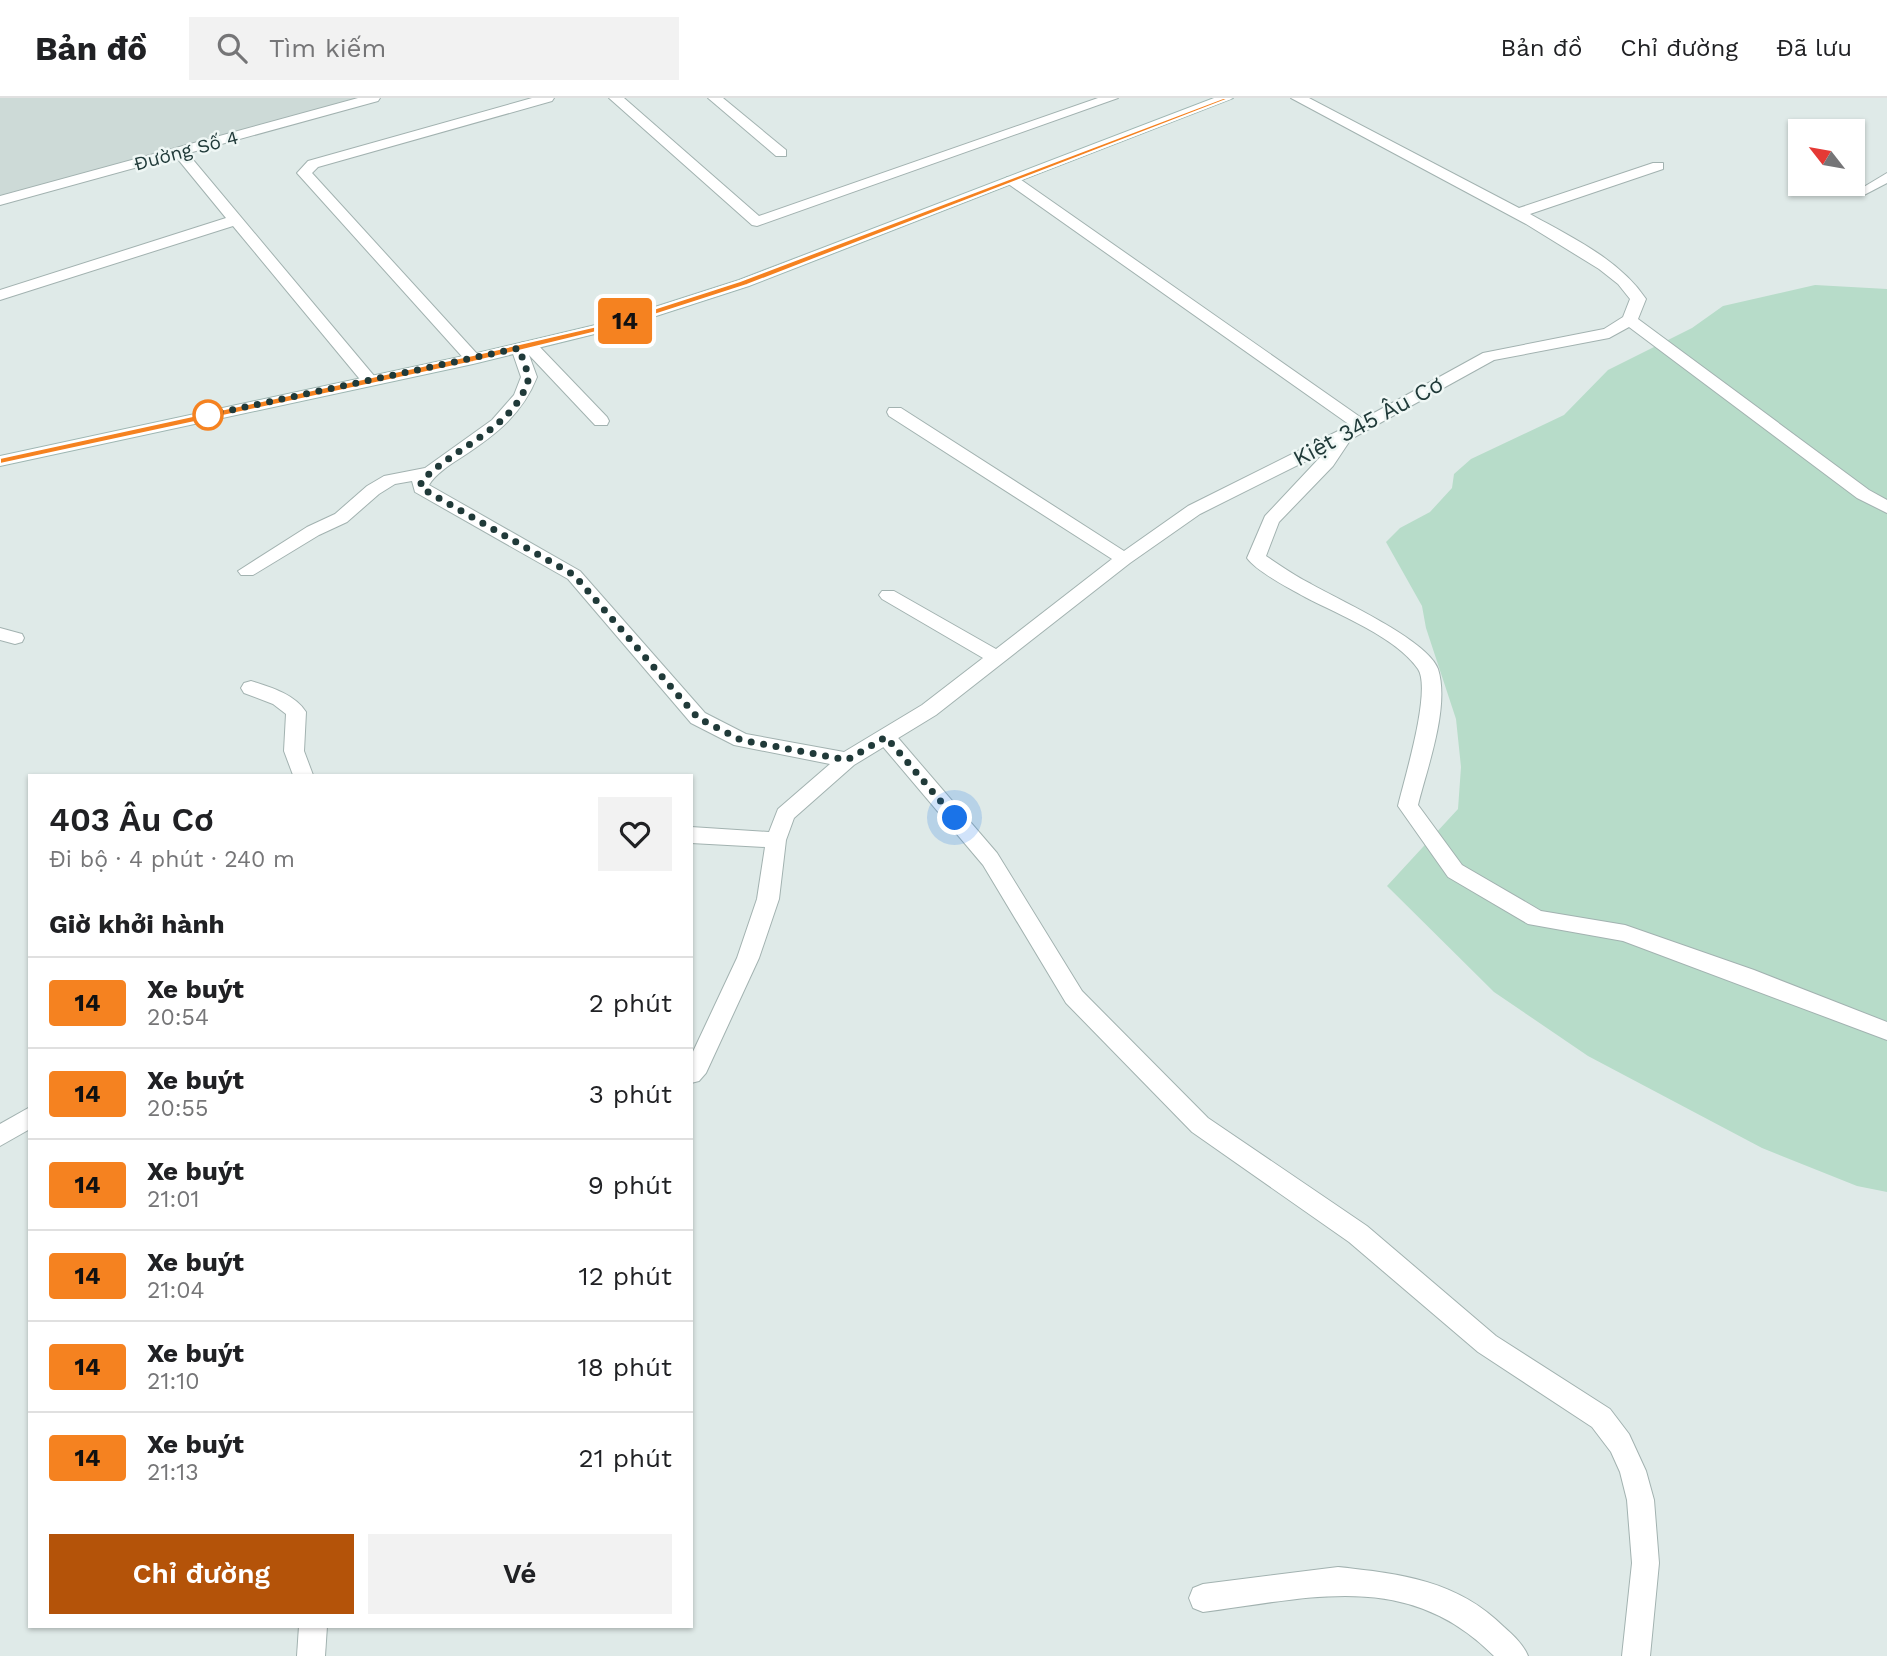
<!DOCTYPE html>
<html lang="vi">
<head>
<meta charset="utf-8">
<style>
  :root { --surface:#fff; --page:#f2f2f2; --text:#202124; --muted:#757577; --line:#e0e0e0; --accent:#b45309 }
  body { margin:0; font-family:"Work Sans",sans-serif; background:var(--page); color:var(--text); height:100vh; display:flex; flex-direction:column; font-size:26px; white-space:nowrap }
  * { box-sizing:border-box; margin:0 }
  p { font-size:23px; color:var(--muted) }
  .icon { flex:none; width:38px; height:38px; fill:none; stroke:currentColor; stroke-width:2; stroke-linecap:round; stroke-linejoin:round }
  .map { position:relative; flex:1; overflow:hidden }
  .side { position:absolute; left:28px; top:676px; width:665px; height:854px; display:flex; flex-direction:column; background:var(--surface); border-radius:0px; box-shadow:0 2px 5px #0004 }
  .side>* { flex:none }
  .badge { padding:0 14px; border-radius:5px; font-size:24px; line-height:46px }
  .needle { width:46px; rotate:301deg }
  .tools { position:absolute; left:1788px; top:21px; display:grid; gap:14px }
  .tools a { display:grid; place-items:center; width:77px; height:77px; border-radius:0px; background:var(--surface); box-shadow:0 2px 5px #0004; font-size:35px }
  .you { position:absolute; width:35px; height:35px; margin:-18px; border:5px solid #fff; border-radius:50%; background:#1a73e8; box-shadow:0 0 0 10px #1a73e833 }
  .map>.badge { position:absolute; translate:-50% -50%; box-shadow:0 0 0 4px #fff }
  h2 { padding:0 21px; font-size:26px; line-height:63px }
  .round { display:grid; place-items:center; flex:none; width:74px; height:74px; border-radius:0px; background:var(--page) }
  .overview { display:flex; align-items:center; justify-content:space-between; height:119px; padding:0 21px }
  h1 { font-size:33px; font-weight:600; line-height:52px }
  .button { display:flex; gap:14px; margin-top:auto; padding:14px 21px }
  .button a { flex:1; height:80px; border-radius:0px; background:var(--accent); color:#fff; font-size:28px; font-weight:600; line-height:80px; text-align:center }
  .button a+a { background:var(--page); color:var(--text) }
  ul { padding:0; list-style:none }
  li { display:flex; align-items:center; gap:21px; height:91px; padding:0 21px; border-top:2px solid var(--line) }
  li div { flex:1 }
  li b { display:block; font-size:26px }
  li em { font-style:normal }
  li .badge { min-width:77px; font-weight:700; text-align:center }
  header { display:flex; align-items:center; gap:42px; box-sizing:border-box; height:98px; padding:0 35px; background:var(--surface); border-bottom:2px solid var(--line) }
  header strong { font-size:33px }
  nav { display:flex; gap:38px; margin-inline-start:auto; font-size:24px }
  .search { width:490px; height:63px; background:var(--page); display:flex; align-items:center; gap:18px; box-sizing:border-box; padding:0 24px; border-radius:0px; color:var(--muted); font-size:26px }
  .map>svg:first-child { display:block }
  .built { fill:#cddad7 }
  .green { fill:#b7dcc9 }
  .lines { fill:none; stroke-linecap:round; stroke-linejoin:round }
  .service-casing { stroke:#a2b2b0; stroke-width:2 }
  .minor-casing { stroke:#a2b2b0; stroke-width:2 }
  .tertiary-casing { stroke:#a2b2b0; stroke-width:2 }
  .secondary-casing { stroke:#9eb6b2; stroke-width:2 }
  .service { fill:#fff; fill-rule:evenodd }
  .minor { fill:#fff; fill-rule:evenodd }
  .tertiary { fill:#fff; fill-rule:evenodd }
  .secondary { fill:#fff; fill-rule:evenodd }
  .line { fill:#f58220; stroke:#fff; stroke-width:2 }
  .walk { stroke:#203a39; stroke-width:7; stroke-dasharray:0 12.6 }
  .stop-dot { fill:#fff; stroke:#f58220; stroke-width:3.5 }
  .labels { text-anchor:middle; stroke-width:5; stroke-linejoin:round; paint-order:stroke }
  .far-street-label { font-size:19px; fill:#203a39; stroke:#eff7f5 }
  .street-label { font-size:23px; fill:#203a39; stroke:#eff7f5 }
</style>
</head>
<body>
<header>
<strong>Bản đồ</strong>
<div class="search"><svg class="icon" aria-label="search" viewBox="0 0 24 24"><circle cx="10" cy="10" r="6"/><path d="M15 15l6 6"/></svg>Tìm kiếm</div>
<nav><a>Bản đồ</a><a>Chỉ đường</a><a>Đã lưu</a></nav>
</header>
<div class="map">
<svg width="1887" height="1558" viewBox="0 0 1887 1558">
  <rect width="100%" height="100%" fill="#dfeae8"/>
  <!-- built -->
  <polygon class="built" points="0,0 372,0 0,103"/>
  <!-- green -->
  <polygon class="green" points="1815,187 1887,191 1887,1094 1857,1088 1762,1050 1588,958 1494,894 1387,788 1458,711 1461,669 1456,621 1426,530 1422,508 1386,444 1400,430 1430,414 1452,390 1454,376 1471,361 1564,317 1608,272 1692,230 1723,208"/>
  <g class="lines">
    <defs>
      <g id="service">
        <polygon points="532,0 554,0 552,3 318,69 312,75 479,258 481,261 479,264 467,264 297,75 308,63"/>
        <polygon points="609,0 624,0 759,118 1098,0 1118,0 757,128 752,127"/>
        <polygon points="708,0 723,0 786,52 786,58 776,58"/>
        <polygon points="179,50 184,51 375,279 377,282 375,285 363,285 233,128 0,202 0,192 226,120 172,54"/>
        <polygon points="886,632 893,634 997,755 1082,893 1208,1020 1367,1128 1496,1238 1610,1311 1629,1336 1646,1373 1654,1402 1659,1465 1650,1558 1622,1558 1632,1465 1627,1402 1620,1374 1611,1354 1592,1329 1478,1254 1349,1144 1192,1034 1066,905 983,767 879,644 876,639 879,634"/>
        <path d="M1338 1469C1401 1476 1457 1482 1504 1529 1514 1538 1523 1546 1528 1558H1494C1408 1471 1311 1500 1203 1514L1193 1510 1189 1500 1193 1490 1203 1486Z"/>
      </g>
      <g id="minor">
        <path d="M1291 0H1309L1519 110 1653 65H1663V71L1530 116C1571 139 1619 161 1646 201L1638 221 1869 392 1887 402V415L1857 400 1629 229 1609 240 1494 262 1351 341 1333 368 1279 424 1266 458C1281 468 1295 478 1311 486 1339 502 1428 542 1438 571 1450 609 1427 670 1418 707L1462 767 1541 813 1625 827 1754 872 1887 924V942L1623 843 1528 826 1448 779 1398 708C1404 682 1432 592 1418 571 1396 539 1339 517 1305 499 1290 491 1256 473 1247 460L1265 418 1326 353 1200 416 1130 465 936 617 854 667 794 720 786 742 779 801 759 860 706 975 699 983 691 985V958L737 860 757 801 765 749 691 745V729L769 734 778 711 830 666 734 647 691 625 568 481 415 394 412 383 395 386 379 396 347 424 319 437 253 477H241L238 473 307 429 335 416 367 388 384 378 425 370 492 322 514 297 521 279 511 250 523 244H535L607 319 609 323 607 327H595L529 257 537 279C522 317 495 337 462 359 451 366 435 376 429 387L580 473 705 615 746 636 844 654 922 607 983 560 882 501 879 497 882 493H894L996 551 1112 461 889 318 887 314 889 310H901L1124 453 1188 408 1350 327 1007 85 1005 82 1007 79H1017L1363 321 1483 255 1604 231 1623 219 1630 201 1618 186 1599 171 1526 126Z"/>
        <polygon points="1887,75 1887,85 1864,97 1857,93"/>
        <polygon points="0,530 22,536 24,540 22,544 15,546 0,542"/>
        <path d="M251 583C270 589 295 596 306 614L304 653 313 677H293L284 653 286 616 273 606 244 595 241 590 244 585Z"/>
        <polygon points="30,1009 30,1031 0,1048 0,1026"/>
        <polygon points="299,1528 327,1528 325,1558 297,1558"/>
      </g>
      <polygon id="tertiary" points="358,0 380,0 378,3 0,107 0,98"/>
      <polygon id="secondary" points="1214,0 1233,0 749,188 619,230 473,266 0,368 0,358 473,256 608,224 739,182"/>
    </defs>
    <!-- service casing -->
    <use href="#service" class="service-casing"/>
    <!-- minor casing -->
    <use href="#minor" class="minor-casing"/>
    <!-- tertiary casing -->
    <use href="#tertiary" class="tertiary-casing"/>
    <!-- secondary casing -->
    <use href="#secondary" class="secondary-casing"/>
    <!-- service -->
    <use href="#service" class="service"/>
    <!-- minor -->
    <use href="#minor" class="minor"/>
    <!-- tertiary -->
    <use href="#tertiary" class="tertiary"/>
    <!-- secondary -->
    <use href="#secondary" class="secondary"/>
  </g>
  <!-- line -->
  <polygon class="line" points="1223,0 1231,0 747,187 617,229 473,264 0,366 0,360 473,257 610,225 740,183"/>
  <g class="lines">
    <!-- walk -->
    <path class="walk" d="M208 317 519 250 529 279C516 331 454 348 421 384V390L574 477 698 620 741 642 847 662 886 639 955 720"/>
  </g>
  <!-- markers -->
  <circle class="stop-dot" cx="208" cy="317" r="14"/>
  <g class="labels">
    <!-- far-street labels -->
    <g class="far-street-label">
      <text transform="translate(186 52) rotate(-15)" y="7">Đường Số 4</text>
    </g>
    <!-- street labels -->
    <g class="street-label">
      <text transform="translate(1368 323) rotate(-28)" y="8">Kiệt 345 Âu Cơ</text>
    </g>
  </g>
</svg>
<div class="tools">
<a><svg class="needle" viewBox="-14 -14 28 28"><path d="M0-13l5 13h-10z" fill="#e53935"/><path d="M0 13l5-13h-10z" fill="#757577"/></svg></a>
</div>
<div class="you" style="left:955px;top:720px"></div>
<b class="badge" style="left:625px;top:223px;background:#f58220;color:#111">14</b>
<section class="side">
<div class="overview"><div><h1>403 Âu Cơ</h1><p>Đi bộ · 4 phút · 240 m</p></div><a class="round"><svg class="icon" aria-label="heart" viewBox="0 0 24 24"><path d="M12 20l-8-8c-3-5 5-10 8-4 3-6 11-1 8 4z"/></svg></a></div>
<h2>Giờ khởi hành</h2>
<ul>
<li><span class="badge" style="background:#f58220;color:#111">14</span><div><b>Xe buýt</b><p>20:54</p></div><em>2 phút</em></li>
<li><span class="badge" style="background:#f58220;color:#111">14</span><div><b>Xe buýt</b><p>20:55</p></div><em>3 phút</em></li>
<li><span class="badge" style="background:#f58220;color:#111">14</span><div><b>Xe buýt</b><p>21:01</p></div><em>9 phút</em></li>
<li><span class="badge" style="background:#f58220;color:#111">14</span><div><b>Xe buýt</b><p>21:04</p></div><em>12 phút</em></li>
<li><span class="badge" style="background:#f58220;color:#111">14</span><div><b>Xe buýt</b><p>21:10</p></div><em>18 phút</em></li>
<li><span class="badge" style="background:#f58220;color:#111">14</span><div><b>Xe buýt</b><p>21:13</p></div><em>21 phút</em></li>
</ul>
<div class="button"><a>Chỉ đường</a><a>Vé</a></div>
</section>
</div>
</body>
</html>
